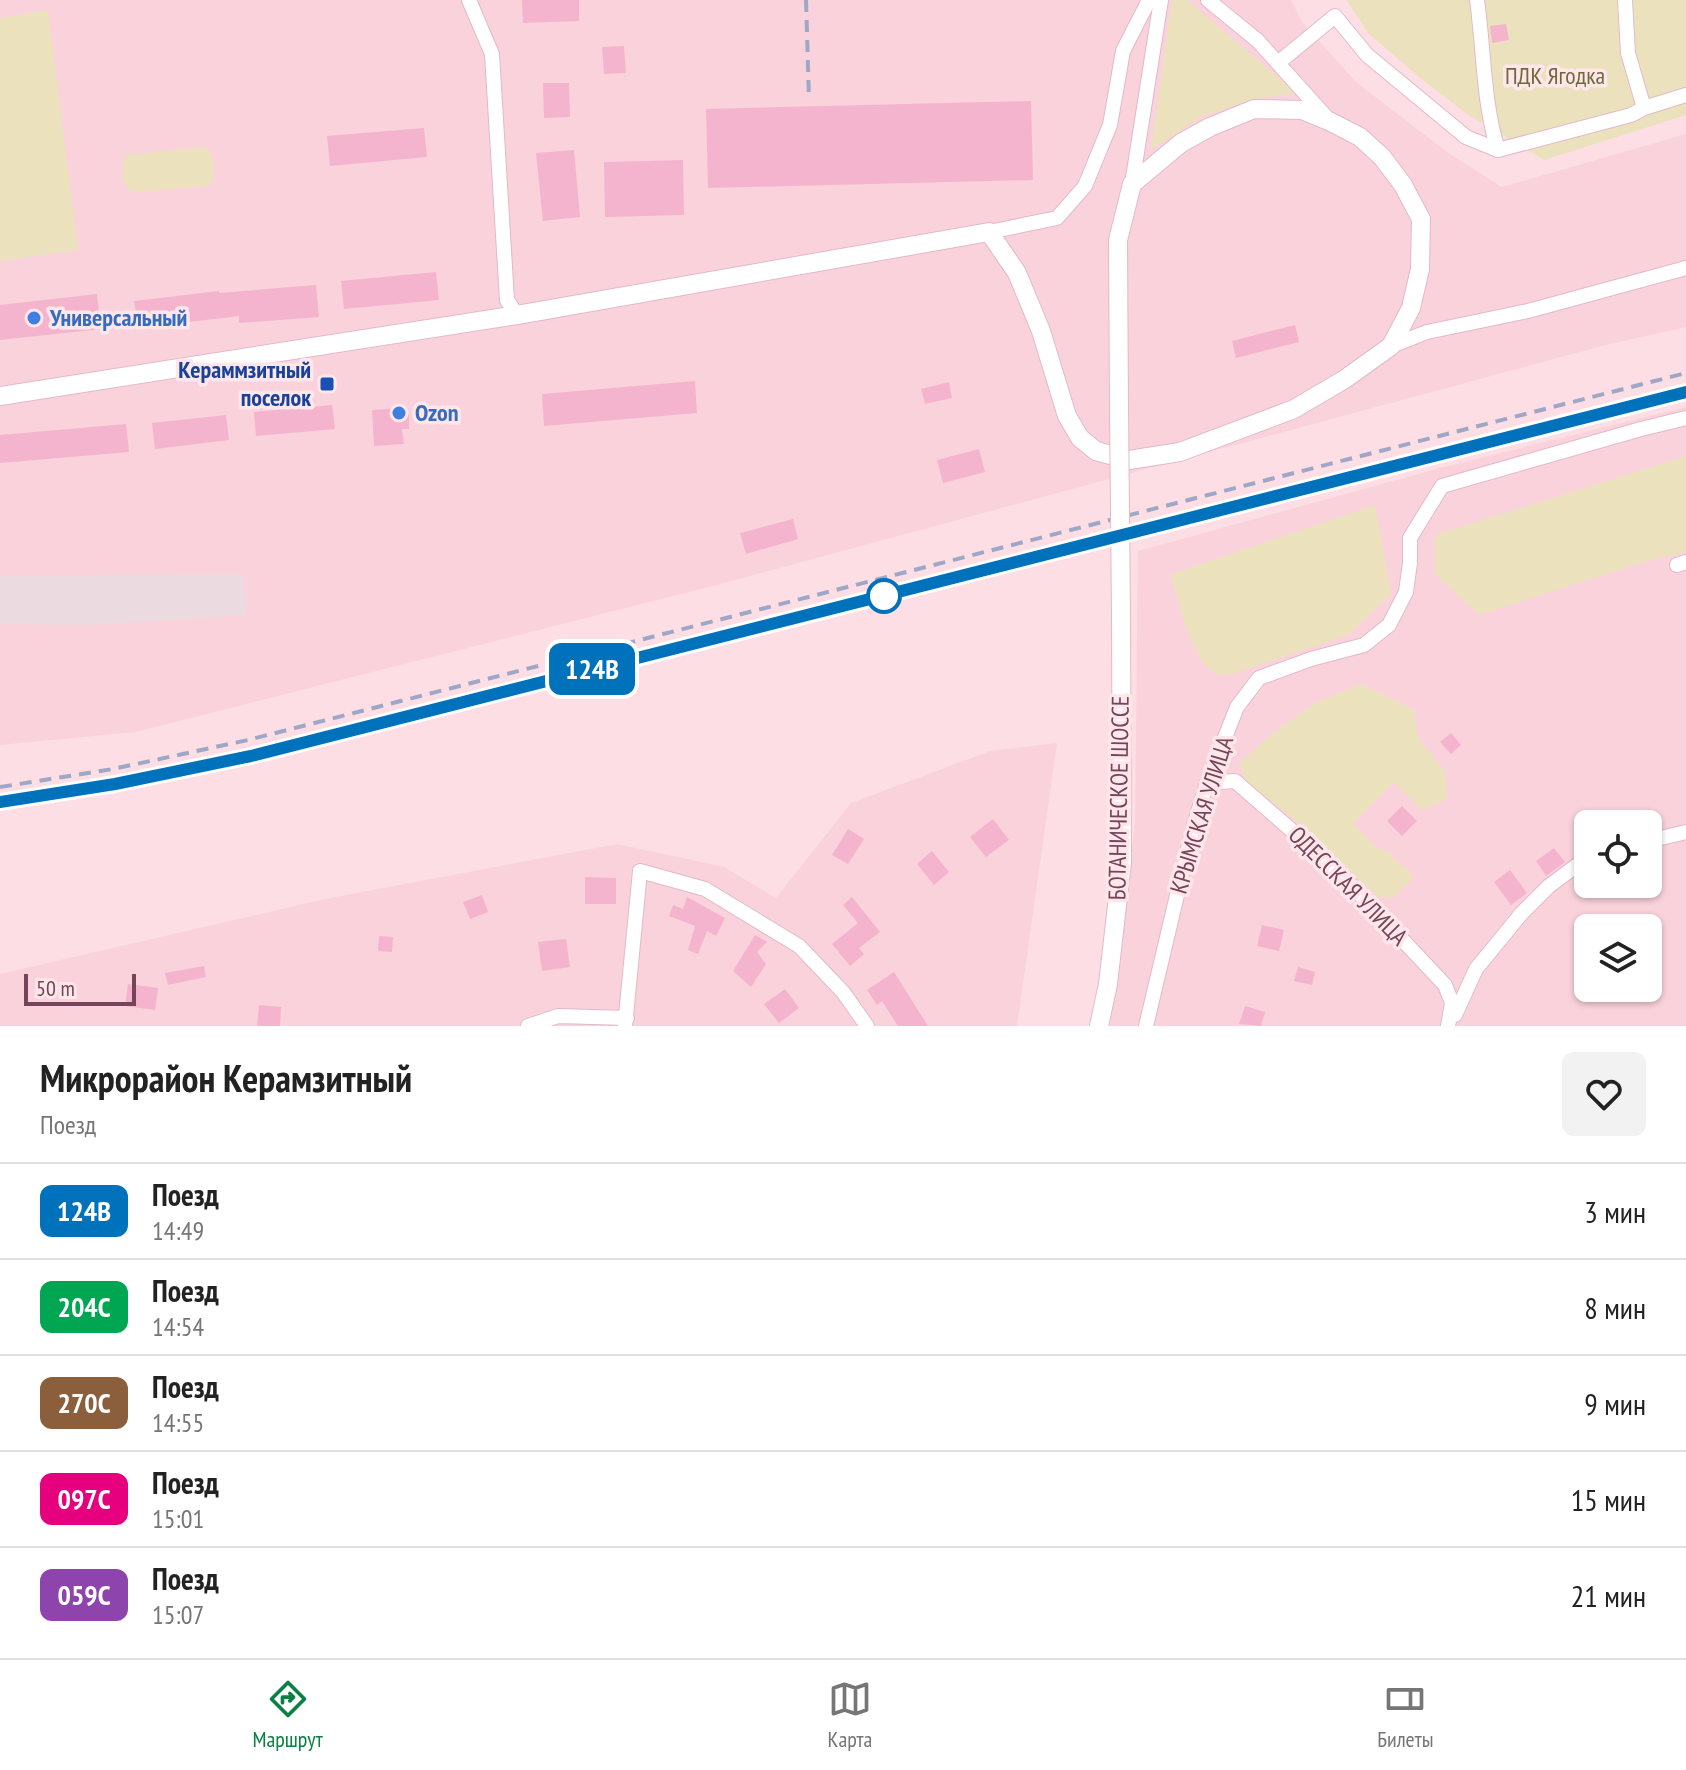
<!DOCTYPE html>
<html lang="ru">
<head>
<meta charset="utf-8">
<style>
  :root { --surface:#fff; --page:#f2f2f2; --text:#222; --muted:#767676; --line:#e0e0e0; --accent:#0b8043 }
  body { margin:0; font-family:"PT Sans Narrow",sans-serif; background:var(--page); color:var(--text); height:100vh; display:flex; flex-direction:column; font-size:30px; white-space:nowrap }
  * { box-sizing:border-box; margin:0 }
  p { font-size:26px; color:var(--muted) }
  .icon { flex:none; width:44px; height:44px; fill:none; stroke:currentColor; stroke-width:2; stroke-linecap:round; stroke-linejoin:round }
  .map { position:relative; height:1026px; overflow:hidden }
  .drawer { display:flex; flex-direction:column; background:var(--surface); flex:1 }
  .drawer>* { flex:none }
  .badge { padding:0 16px; border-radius:12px; font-size:28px; line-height:52px }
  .tools { position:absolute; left:1574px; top:810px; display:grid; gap:16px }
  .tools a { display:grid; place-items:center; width:88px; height:88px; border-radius:12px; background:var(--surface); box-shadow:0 2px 6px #0004; font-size:40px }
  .scale { position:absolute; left:24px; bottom:20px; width:112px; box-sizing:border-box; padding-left:8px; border:4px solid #74455a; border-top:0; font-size:22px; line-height:28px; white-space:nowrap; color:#74455a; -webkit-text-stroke:6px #ffe6ea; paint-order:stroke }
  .map>.badge { position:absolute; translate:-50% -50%; box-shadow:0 0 0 4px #fff }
  .round { display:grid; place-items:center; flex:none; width:84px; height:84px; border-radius:12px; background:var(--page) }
  .summary { display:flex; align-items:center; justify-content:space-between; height:136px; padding:0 40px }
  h1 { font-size:38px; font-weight:800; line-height:60px }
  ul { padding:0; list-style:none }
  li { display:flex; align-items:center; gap:24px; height:96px; padding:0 40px; border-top:2px solid var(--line) }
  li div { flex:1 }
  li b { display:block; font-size:30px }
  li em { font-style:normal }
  li .badge { min-width:88px; font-weight:700; text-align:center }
  .tabs { display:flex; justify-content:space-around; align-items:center; height:112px; border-top:2px solid var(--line); background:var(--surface); font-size:22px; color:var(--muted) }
  .tabs a { display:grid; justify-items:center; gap:4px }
  .tabs .on { color:var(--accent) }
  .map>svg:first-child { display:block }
  .residential { fill:#fad2dc; fill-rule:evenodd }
  .industrial { fill:#ebdbe0 }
  .green { fill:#ebe2bd }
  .building { fill:#f4b4ce }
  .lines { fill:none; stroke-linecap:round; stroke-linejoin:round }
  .minor-casing { stroke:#e2bac7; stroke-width:16 }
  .tertiary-casing { stroke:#e2bac7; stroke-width:20 }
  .minor { stroke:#fff; stroke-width:14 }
  .tertiary { stroke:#fff; stroke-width:18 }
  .rail { stroke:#9ea8c6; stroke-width:4; stroke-dasharray:12 8; stroke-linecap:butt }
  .tertiary-bridge-casing { stroke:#e2bac7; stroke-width:20; stroke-linecap:butt }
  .tertiary-bridge { stroke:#fff; stroke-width:18 }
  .line-casing { stroke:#fff; stroke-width:18 }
  .line { stroke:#0072bc; stroke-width:12 }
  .shop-dot { fill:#3f7fe0; stroke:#ffe6ea; stroke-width:3 }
  .transit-dot { fill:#1a4fb4; stroke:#ffe6ea; stroke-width:3 }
  .stop-dot { fill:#fff; stroke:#0072bc; stroke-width:4 }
  .labels { text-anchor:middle; stroke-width:7; stroke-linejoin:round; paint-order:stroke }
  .park-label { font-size:24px; fill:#6f6b38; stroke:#ffe6ea }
  .shop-label { font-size:24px; font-weight:bold; fill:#366cbe; stroke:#ffe6ea; text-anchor:start }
  .transit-label { font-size:24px; font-weight:bold; fill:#164399; stroke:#ffe6ea; text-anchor:end }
  .street-label { font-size:24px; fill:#74455a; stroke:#ffe6ea }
</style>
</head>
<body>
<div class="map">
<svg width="1686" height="1026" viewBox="0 0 1686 1026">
  <rect width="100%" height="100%" fill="#fddee4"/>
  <!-- residential -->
  <g class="residential">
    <polygon points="0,0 1291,0 1302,22 1356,82 1447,152 1502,187 1686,134 1686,327 1606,345 720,584 136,732 0,745"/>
    <path d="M1686 407V1026H1110L1135 823 1138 551 1440 468ZM1588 824H1648V884H1588ZM1588 928H1648V988H1588Z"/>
    <polygon points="1057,743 1017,1026 0,1026 0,974 325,899 617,844 724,867 776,898 851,803 990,751"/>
  </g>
  <!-- industrial -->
  <polygon class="industrial" points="243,574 246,615 92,625 0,624 0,576"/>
  <!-- green -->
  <g class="green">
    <polygon points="1172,0 1187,0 1296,93 1254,99 1201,117 1151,150"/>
    <polygon points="1346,0 1686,0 1686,115 1544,160 1467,114 1420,78 1368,33"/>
    <polygon points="48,10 78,250 0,261 0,18"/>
    <path d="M203 147C216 153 213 166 214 179L207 186 136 192C120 189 124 174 123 161L128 155Z"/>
    <polygon points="1686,456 1686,552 1644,562 1479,615 1435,574 1435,535"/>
    <path d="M1375 505 1391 594 1348 635 1233 674C1227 674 1220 675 1215 673 1191 661 1178 599 1171 574Z"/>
    <polygon points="1361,684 1414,710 1418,738 1445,771 1447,799 1422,810 1394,782 1353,823 1375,847 1387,851 1414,877 1393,898 1378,897 1289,815 1247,783 1239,763 1274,732 1315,703"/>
  </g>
  <!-- building -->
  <g class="building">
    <polygon points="522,0 579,0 579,21 523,23"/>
    <polygon points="1506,24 1509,40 1492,43 1490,26"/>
    <polygon points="624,46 626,73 604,74 602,47"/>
    <polygon points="543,83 569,83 570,117 544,118"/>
    <polygon points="1031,101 1033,180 708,188 706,109"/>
    <polygon points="424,128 427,157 330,166 327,136"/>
    <polygon points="574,150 580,217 543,221 536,153"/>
    <polygon points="683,160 684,215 605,217 604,162"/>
    <polygon points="436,272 439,300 344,309 341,281"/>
    <polygon points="316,285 319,317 239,323 239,316 138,328 134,301 219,291 219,293"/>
    <polygon points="97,294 101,329 0,340 0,305"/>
    <polygon points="1295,325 1299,342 1236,358 1232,341"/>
    <polygon points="695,381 697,413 544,426 542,394"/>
    <polygon points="949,382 952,398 925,404 921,389"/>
    <polygon points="332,405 335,429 256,436 254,412"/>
    <polygon points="402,408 402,416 409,415 409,429 402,429 404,444 374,446 372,410"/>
    <polygon points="226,415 229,440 155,449 152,423"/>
    <polygon points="126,424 129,452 0,463 0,435"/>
    <polygon points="979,449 985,472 943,483 937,460"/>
    <polygon points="793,519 798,539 746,554 740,533"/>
    <polygon points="1451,733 1461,745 1451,754 1440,742"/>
    <polygon points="1402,806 1417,821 1402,836 1387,821"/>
    <polygon points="993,819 1009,840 986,857 970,837"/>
    <polygon points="848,829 864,839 848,864 832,855"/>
    <polygon points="1554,848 1565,862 1546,876 1536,861"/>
    <polygon points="932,851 949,872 934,885 917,864"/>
    <polygon points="1510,870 1527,893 1511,905 1494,882"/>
    <polygon points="585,877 616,878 616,904 585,904"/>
    <polygon points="482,895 488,912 470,919 463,902"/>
    <polygon points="687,897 725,918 716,936 707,931 698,954 688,950 695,926 669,916 673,905 683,909"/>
    <polygon points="852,897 880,932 859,948 864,954 850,966 832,944 858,923 843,905"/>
    <polygon points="1262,925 1284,930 1279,951 1257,946"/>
    <polygon points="755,935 767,942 757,952 766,964 751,987 733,971"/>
    <polygon points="379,936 393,937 392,952 378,951"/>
    <polygon points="566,939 570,967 542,971 538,942"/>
    <polygon points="204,966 206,977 168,985 165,973"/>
    <polygon points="1298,967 1315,972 1312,985 1294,981"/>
    <polygon points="894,972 928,1026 898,1026 882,1001 877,1005 867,990"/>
    <polygon points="128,984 158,988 155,1010 125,1006"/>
    <polygon points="785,989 799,1008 779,1023 764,1004"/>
    <polygon points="259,1005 281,1007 280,1026 257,1026"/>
    <polygon points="1245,1006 1265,1012 1261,1026 1239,1024"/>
  </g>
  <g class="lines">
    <defs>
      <g id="minor">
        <polyline points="469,0 492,54 507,300 517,315"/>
        <polyline points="1208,0 1258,41 1328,119"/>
        <path d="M1477 0C1484 50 1483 102 1498 150"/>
        <polyline points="1625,0 1628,53 1644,108"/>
        <polyline points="1278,63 1335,16 1367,55 1466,137 1498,150 1631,115 1644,108 1686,95"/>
        <polyline points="1132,184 1161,0"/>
        <polyline points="989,232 1057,218 1085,186 1110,125 1123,51 1149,0"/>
        <polyline points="1391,346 1427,332 1528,311 1686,268"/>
        <polyline points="1677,565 1686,562"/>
        <polyline points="1207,783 1235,781 1336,869 1445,985 1452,1003 1448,1026"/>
        <polyline points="1648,841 1686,832"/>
        <polyline points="1455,1015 1476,969 1521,914 1549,886 1588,857"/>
        <polyline points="528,1026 558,1016 627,1018"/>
        <polyline points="625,1026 640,871 705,889 799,946 843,992 867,1026"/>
        <polyline points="1146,1026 1192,832 1207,783 1237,707 1259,678 1311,659 1364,645 1389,625 1406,592 1410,563 1410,538 1442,486 1641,429 1686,418"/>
      </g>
      <g id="tertiary">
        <polyline points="0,396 517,315 989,232 1017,273 1041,331 1067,416 1080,438 1096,451 1129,460 1180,452 1294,409 1345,379 1391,346 1411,308 1420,269 1421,219 1403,185 1382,157 1360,137 1331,122 1302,110 1254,109 1210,127 1181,143 1132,184 1118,240 1119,409"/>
        <polyline points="1099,1026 1108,984 1122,862 1121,617"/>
      </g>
    </defs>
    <!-- minor casing -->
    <use href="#minor" class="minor-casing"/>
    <!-- tertiary casing -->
    <use href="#tertiary" class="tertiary-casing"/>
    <!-- minor -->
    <use href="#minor" class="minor"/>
    <!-- tertiary -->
    <use href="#tertiary" class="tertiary"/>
    <!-- rail -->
    <g class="rail">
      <polyline points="806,0 809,100"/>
      <polyline points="0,787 113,769 248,740 1686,373"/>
      <polyline points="0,802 115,784 251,756 1686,392"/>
    </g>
    <defs>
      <polyline id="tertiary-bridge" points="1119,409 1121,617"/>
    </defs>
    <!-- tertiary-bridge casing -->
    <use href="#tertiary-bridge" class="tertiary-bridge-casing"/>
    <!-- tertiary-bridge -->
    <use href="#tertiary-bridge" class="tertiary-bridge"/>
  </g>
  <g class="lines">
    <defs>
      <polyline id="line" points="0,802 115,784 251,756 1686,392"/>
    </defs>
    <!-- line casing -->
    <use href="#line" class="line-casing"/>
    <!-- line -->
    <use href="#line" class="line"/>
  </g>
  <!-- markers -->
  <g class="shop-dot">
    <circle cx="34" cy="318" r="8"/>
    <circle cx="399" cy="413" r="8"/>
  </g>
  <rect class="transit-dot" x="319" y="376" width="16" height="16" rx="4"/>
  <circle class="stop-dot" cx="884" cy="596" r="16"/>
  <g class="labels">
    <!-- park labels -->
    <g class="park-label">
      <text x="1555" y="84">ПДК Ягодка</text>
    </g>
    <!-- shop labels -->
    <g class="shop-label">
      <text x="50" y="326">Универсальный</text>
      <text x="415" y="421">Ozon</text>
    </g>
    <!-- transit labels -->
    <g class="transit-label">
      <text x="311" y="378">Кераммзитный<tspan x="311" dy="28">поселок</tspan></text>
    </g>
    <!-- street labels -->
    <g class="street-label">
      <text transform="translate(1119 798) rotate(-89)" y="8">БОТАНИЧЕСКОЕ ШОССЕ</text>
      <text transform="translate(1202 815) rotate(-73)" y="8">КРЫМСКАЯ УЛИЦА</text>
      <text transform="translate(1348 886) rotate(45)" y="8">ОДЕССКАЯ УЛИЦА</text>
    </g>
  </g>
</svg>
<div class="tools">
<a><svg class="icon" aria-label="locate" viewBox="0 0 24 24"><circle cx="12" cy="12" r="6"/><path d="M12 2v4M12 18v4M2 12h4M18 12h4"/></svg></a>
<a><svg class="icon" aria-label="layers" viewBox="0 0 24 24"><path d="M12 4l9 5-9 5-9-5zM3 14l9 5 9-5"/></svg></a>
</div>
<div class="scale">50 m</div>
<b class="badge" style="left:592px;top:669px;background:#0072bc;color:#fff">124В</b>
</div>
<section class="drawer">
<div class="summary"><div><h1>Микрорайон Керамзитный</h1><p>Поезд</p></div><a class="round"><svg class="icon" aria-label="heart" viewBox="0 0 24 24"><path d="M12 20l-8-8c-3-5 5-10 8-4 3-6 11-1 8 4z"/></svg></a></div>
<ul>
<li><span class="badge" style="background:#0072bc;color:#fff">124В</span><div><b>Поезд</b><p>14:49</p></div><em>3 мин</em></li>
<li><span class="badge" style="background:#00a651;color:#fff">204С</span><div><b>Поезд</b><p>14:54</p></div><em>8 мин</em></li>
<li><span class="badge" style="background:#8b5e3c;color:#fff">270С</span><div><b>Поезд</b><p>14:55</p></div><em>9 мин</em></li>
<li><span class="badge" style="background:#e6007e;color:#fff">097С</span><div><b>Поезд</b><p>15:01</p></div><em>15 мин</em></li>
<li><span class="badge" style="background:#8e44ad;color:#fff">059С</span><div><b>Поезд</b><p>15:07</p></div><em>21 мин</em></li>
</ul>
</section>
<nav class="tabs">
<a class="on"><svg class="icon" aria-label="directions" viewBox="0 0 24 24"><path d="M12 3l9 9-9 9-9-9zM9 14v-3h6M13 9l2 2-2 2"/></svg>Маршрут</a>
<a><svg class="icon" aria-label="map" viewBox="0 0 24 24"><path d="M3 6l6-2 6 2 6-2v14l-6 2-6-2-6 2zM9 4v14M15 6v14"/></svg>Карта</a>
<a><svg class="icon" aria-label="tickets" viewBox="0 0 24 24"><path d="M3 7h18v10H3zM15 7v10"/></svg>Билеты</a>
</nav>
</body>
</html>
